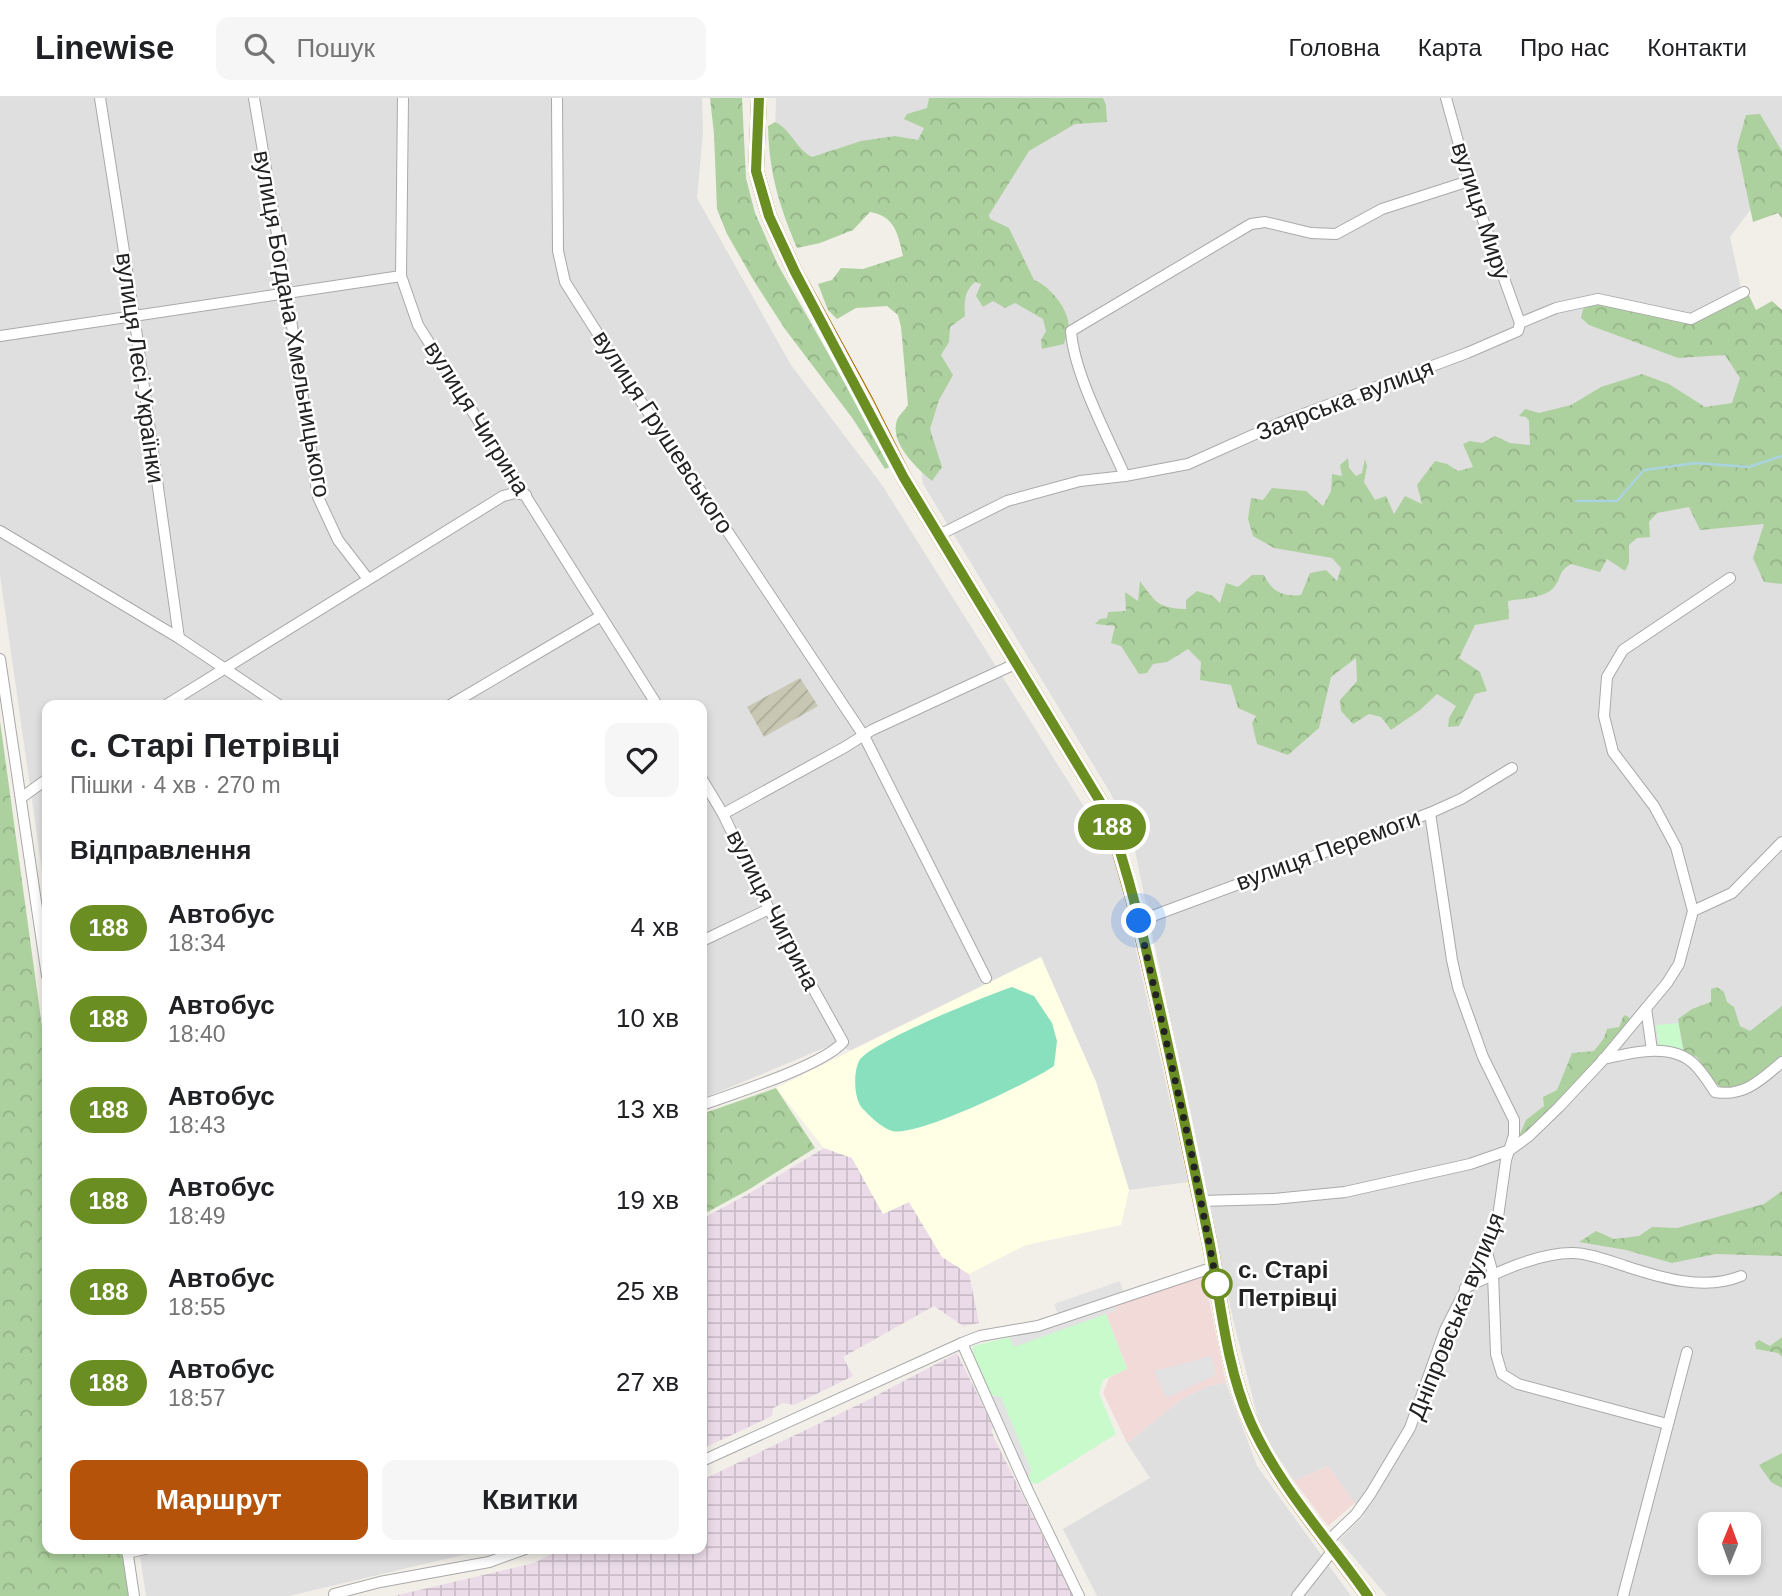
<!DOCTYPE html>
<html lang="uk">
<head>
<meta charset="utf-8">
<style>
  :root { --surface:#fff; --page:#f6f6f6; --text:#202124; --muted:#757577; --line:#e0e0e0; --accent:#b45309 }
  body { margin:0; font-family:Helvetica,sans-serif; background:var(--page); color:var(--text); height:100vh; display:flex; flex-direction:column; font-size:26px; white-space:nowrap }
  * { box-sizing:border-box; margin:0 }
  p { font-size:23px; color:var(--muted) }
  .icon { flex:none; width:38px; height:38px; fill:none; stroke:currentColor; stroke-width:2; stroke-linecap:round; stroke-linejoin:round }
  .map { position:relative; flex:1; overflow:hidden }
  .side { position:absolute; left:42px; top:602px; width:665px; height:854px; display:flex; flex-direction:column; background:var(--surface); border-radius:14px; box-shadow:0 4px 10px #0003 }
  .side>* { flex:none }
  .badge { padding:0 14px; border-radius:23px; font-size:24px; line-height:46px }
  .needle { width:46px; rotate:1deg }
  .controls { position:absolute; left:1698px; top:1414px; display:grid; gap:14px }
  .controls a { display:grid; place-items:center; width:63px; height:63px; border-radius:14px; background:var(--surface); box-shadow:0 4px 10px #0003; font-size:35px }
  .you { position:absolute; width:35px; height:35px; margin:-18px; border:5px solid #fff; border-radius:50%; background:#1a73e8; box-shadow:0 0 0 10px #1a73e833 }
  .map>.badge { position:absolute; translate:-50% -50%; box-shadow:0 0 0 4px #fff }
  h2 { padding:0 28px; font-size:26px; line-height:63px }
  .round { display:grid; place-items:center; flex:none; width:74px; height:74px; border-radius:14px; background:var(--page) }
  .summary { display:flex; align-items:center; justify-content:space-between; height:119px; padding:0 28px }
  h1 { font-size:33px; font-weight:600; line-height:52px }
  .action { display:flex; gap:14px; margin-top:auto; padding:14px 28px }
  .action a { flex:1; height:80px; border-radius:14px; background:var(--accent); color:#fff; font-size:28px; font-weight:600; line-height:80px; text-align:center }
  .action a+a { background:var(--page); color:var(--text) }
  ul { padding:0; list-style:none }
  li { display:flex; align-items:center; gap:21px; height:91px; padding:0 28px }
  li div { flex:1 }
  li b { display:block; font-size:26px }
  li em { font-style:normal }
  li .badge { min-width:77px; font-weight:700; text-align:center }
  header { display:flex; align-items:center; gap:42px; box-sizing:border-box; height:98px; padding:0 35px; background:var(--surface); border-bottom:2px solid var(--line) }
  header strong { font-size:33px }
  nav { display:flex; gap:38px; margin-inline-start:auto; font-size:24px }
  .search { width:490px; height:63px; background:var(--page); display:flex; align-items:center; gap:18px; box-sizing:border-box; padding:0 24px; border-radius:14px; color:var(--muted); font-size:26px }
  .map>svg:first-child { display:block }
  .residential { fill:#e0dfdf; fill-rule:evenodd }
  .commercial { fill:#f2dad9 }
  .industrial { fill:url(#industrial-grid) }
  .education { fill:#ffffe5 }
  .construction { fill:url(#construction-furrows) }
  .forest { fill:url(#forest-crowns) }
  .park { fill:#c8facc }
  .pitch { fill:#88e0be }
  .parking { fill:#e2e2e2 }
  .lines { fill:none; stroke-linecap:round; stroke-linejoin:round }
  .stream { stroke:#aad3df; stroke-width:2.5 }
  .minor-casing { stroke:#a9a9a9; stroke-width:12 }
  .major-casing { stroke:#a06b00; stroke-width:16 }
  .minor { stroke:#fff; stroke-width:10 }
  .major { stroke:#fcd6a4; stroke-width:14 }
  .line-casing { stroke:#fff; stroke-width:16 }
  .line { stroke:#6b8e23; stroke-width:10 }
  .walk { stroke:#222; stroke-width:7; stroke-dasharray:0 12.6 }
  .stop-dot { fill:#fff; stroke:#6b8e23; stroke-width:3.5 }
  .labels { text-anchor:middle; stroke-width:5; stroke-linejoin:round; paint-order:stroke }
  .street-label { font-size:24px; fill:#222; stroke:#fff }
  .stop-label { font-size:24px; font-weight:bold; fill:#222; stroke:#fff; text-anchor:start }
</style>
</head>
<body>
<header>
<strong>Linewise</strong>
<div class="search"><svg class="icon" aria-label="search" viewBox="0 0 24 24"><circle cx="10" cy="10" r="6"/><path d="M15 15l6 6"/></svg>Пошук</div>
<nav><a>Головна</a><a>Карта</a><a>Про нас</a><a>Контакти</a></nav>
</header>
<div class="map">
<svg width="1782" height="1498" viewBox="0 0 1782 1498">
  <defs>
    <pattern id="industrial-grid" width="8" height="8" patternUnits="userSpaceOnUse" patternTransform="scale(1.75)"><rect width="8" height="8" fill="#ebdbe8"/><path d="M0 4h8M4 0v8" fill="none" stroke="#c9bcc7"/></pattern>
    <pattern id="construction-furrows" width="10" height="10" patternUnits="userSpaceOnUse" patternTransform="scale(1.75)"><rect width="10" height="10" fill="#c7c7b4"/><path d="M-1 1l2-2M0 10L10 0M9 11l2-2" fill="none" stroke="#abab9a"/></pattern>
    <pattern id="forest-crowns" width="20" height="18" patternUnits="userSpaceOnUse" patternTransform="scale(1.75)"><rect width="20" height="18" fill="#add19e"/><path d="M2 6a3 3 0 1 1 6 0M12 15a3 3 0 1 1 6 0" fill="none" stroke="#95b388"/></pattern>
  </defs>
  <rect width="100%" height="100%" fill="#f2efe9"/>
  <!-- residential -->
  <g class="residential">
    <polygon points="0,0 702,0 703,34 697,100 791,267 882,387 1115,758 1188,1084 1129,1092 1096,984 1041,859 851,952 829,948 702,1001 702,607 47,607 47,808 0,477"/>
    <polygon points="776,0 940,0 945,63 783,69 775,38"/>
    <path d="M1056 0H1782V70L1730 139 1740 185 1756 294 1685 399 1782 404V1498H1387L1339 1442 1364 1418 1328 1368 1294 1383 1261 1333 1232 1217 1135 753 1111 696 923 386 917 332 946 161ZM1710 1426H1748V1465H1710Z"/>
    <polygon points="1226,1285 1257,1368 1351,1498 1097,1498 1063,1431 1150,1380 1127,1345 1182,1301 1208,1288"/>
    <polygon points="139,1451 488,1451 289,1498 146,1498"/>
  </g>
  <!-- commercial -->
  <g class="commercial">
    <polygon points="1204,1178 1226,1285 1208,1288 1182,1301 1127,1345 1103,1295 1109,1280 1127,1270 1106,1216 1117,1212 1114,1205"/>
    <polygon points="1328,1368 1355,1405 1328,1428 1294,1383"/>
  </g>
  <!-- industrial -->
  <g class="industrial">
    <polygon points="824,1050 852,1060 883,1116 909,1104 942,1158 969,1176 979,1225 963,1228 934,1208 843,1259 853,1278 794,1307 783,1305 773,1310 772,1318 702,1351 702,1121 750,1095"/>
    <polygon points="957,1255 994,1330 991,1332 995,1342 1073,1498 394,1498 534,1465 561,1451 702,1451 702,1382 864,1304"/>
  </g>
  <!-- education -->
  <polygon class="education" points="1041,859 1096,984 1129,1092 1121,1127 1026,1147 969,1176 942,1159 909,1104 883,1116 852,1060 824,1050 776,990"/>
  <!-- construction -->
  <polygon class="construction" points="800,580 818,608 764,639 747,609"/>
  <!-- forest -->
  <g class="forest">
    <polygon points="710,0 742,0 746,80 755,115 778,167 892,368 885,371 853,321 785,231 754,183 727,136 717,111 714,36"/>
    <path d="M929 0H1103L1106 7 1107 24 1075 26 1029 53 989 117 990 121 1009 130 1034 182C1050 188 1069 211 1069 230 1069 234 1065 241 1064 246L1042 251 1041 242 1046 233 1043 221 1015 205 1005 210 993 203 983 209 976 198 981 186 975 184C964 193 964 205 965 218L950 229 949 244 941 257 953 277 939 302 930 331 942 369 932 383C917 370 889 345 897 322 899 317 905 312 908 307L901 229 898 217 887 208 856 210 837 221 828 212 818 186 832 182 841 170 863 171 903 158C898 136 895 118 870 114L853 132 820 145 797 150C779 107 769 75 768 28L775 24C791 31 795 50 812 59L861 43 895 38 918 42 924 30 904 21 907 16 927 10Z"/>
    <polygon points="1760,16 1782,53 1782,120 1778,115 1753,124 1737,49 1746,17"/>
    <path d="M1746 191 1756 212 1772 203 1782 212V486L1764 484 1753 460 1764 426 1700 432 1689 409 1657 415 1649 424 1650 439 1637 440 1629 447V465L1625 473 1607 461 1600 474 1571 466C1557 475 1563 477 1555 488 1547 500 1521 501 1508 503L1509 521 1475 527 1459 560 1480 574 1487 593 1475 596 1459 628 1448 629 1449 620 1456 608 1437 596 1420 612 1391 632 1381 619 1369 616 1353 626 1341 613 1340 602 1357 583 1356 560 1331 579 1319 630 1288 657 1257 646 1252 625 1256 618 1238 610 1231 587 1200 582 1201 564 1188 551 1167 564 1153 566 1147 575 1139 576 1121 548 1111 545 1115 528 1095 526 1100 521 1107 520 1108 514 1126 513 1125 494 1138 503 1140 483C1156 505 1158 510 1186 511V502L1197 493 1213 498 1220 505 1226 485 1238 489 1252 477H1264C1272 494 1284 499 1301 497L1310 475 1326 472 1337 483 1341 470 1332 460 1274 450 1253 438 1248 421 1251 400 1263 402 1272 390 1306 393 1323 408 1331 393 1332 376 1342 378 1340 367 1348 360 1349 370 1356 378 1362 375 1365 361 1367 368 1364 384 1375 402 1386 398 1394 416 1405 398 1422 406 1417 387 1435 363 1447 366 1458 373 1473 369 1463 346 1470 343 1482 345 1495 338 1510 345 1530 347 1529 323 1526 319 1519 318 1525 311 1539 315 1571 307 1601 289 1642 276 1669 286 1705 309 1732 305 1740 280 1725 257 1678 260 1589 227 1581 220 1583 211 1597 205 1691 224Z"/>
    <polygon points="0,623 47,965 47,1451 127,1451 135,1498 0,1498"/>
    <polygon points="1717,889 1724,894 1727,904 1734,909 1740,928 1750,933 1782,908 1782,957 1742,989 1722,990 1713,983 1697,959 1684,955 1678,921 1692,911 1711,904 1711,891"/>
    <polygon points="1624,917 1629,919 1630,924 1600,960 1527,1035 1519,1038 1526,1022 1544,1008 1543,999 1557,992 1572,955 1594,953 1604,940 1607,931 1619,929"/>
    <polygon points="776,990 815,1050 748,1092 702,1117 702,1016"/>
    <polygon points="1782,1093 1782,1158 1716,1156 1672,1165 1626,1152 1579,1144 1596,1133 1614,1141 1639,1138 1652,1129 1677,1130 1764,1106"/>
    <polygon points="1782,1239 1782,1259 1778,1255 1756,1251 1755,1245 1759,1242 1770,1248"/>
    <polygon points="1782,1355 1782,1390 1771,1384 1759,1367"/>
  </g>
  <!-- park -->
  <g class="park">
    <polygon points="1678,925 1683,952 1659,949 1656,927"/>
    <polygon points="1106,1216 1127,1271 1103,1282 1099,1295 1116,1336 1037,1386 1030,1384 1028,1380 1001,1299 991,1297 973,1255 973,1248 1009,1239 1014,1248"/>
  </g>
  <!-- pitch -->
  <path class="pitch" d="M1012 889 1034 898 1052 925 1057 943 1054 968C1031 984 916 1040 892 1033 880 1029 870 1018 862 1010 854 1000 853 975 859 963 868 945 988 897 1012 889Z"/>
  <!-- parking -->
  <g class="parking">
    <polygon points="1245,1162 1255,1202 1243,1205 1232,1165"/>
    <polygon points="1120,1183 1123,1193 1058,1216 1054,1206"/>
    <polygon points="1114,1205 1117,1212 1014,1249 1009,1239 1035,1233"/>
    <polygon points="1212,1258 1216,1277 1166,1300 1154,1273"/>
    <polygon points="991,1297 1001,1299 1031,1372 1028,1380"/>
  </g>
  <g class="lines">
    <!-- stream -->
    <polyline class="stream" points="1576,403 1617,403 1644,372 1696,365 1749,369 1782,358"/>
    <defs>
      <g id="minor">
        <polyline points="100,0 134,217 179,540"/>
        <polyline points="254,0 287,195 318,399 338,442 368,481"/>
        <polyline points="403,0 401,178 418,227 657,607"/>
        <polyline points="557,0 558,153 565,184 638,299 864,638 986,880"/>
        <polyline points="1446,0 1469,83 1520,225"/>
        <polyline points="0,238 401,178"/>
        <path d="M1125 378C1107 337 1074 276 1071 233L1251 126 1265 124 1311 135 1336 136 1382 111 1469 83"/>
        <polyline points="0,433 179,540 279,607"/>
        <polyline points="939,437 1007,403 1080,383 1125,378 1188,366 1282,324 1467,255 1518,233 1520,225 1556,210 1598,201 1691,221 1744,194"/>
        <polyline points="0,561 47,878"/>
        <polyline points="166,607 503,398 515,395 526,397"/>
        <polyline points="450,607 601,518"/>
        <path d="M702 681 723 716 769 811 843 944C822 968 735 995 702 1007"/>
        <polyline points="21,700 47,681"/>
        <polyline points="723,716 845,649 872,632 1015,566"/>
        <polyline points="1693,813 1732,795 1782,744"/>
        <polyline points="1139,823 1430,715 1461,701 1512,670"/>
        <polyline points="702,843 769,811"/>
        <polyline points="1646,910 1652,952"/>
        <path d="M1603 961C1630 955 1672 943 1695 967 1703 975 1709 985 1715 994 1744 999 1761 982 1782 964"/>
        <polyline points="1201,1103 1274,1101 1345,1094 1470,1066 1510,1052 1529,1038 1559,1009 1603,962 1667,885 1679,866 1693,813 1676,749 1654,708 1613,654 1604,618 1607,579 1623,552 1730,480"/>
        <polyline points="1486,1151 1493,1176 1496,1256 1502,1276 1518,1286 1667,1326"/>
        <path d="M1465 1190C1496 1175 1537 1155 1572 1155 1589 1155 1609 1163 1625 1168 1661 1180 1705 1193 1741 1178"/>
        <polyline points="962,1245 1029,1395 1079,1498"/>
        <polyline points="702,1363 962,1245 980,1238 1038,1228 1214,1169"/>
        <polyline points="1328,1443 1356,1416 1371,1395 1410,1330 1445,1232 1486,1151 1498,1119 1506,1062 1514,1037 1514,1022 1483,959 1458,889 1452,862 1430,715"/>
        <polyline points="127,1451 134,1498"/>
        <polyline points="127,1455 145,1451"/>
        <polyline points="334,1496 380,1484 489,1464 525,1451"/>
        <polyline points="1297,1498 1334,1451"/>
        <polyline points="1623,1498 1687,1254"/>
      </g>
      <path id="major" d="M759 0 756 73 769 118 795 174 866 304 904 380 1107 715C1129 776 1143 840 1158 904 1176 983 1192 1063 1209 1142 1221 1202 1225 1266 1250 1323 1277 1386 1328 1442 1368 1498"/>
    </defs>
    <!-- minor casing -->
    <use href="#minor" class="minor-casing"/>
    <!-- major casing -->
    <use href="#major" class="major-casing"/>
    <!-- minor -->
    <use href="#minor" class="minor"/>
    <!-- major -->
    <use href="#major" class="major"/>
  </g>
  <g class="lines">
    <defs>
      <path id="line" d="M759 0 756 73 769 118 795 174 904 380 1107 715C1129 775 1143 837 1157 899 1176 981 1193 1064 1210 1147 1221 1206 1226 1268 1250 1323 1278 1387 1328 1441 1368 1498"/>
    </defs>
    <!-- line casing -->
    <use href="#line" class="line-casing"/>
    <!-- line -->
    <use href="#line" class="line"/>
    <!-- walk -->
    <polyline class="walk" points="1139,823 1190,1048 1217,1186"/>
  </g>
  <!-- markers -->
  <circle class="stop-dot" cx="1217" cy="1186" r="14"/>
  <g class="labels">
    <!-- street labels -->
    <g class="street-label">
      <text transform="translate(1481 113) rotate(72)" y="8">вулиця Миру</text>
      <text transform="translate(292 226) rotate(80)" y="8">вулиця Богдана Хмельницького</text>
      <text transform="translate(140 270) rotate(82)" y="8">вулиця Лесі Українки</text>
      <text transform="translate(1345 302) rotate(-21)" y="8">Заярська вулиця</text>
      <text transform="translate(477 320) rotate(58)" y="8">вулиця Чигрина</text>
      <text transform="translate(663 334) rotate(57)" y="8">вулиця Грушевського</text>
      <text transform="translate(1328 752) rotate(-20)" y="8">вулиця Перемоги</text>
      <text transform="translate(773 812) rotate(63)" y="8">вулиця Чигрина</text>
      <text transform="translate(1456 1218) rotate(-68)" y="8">Дніпровська вулиця</text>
    </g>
    <!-- stop labels -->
    <g class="stop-label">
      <text x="1238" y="1180">с. Старі<tspan x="1238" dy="28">Петрівці</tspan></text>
    </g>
  </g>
</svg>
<div class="controls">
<a><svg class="needle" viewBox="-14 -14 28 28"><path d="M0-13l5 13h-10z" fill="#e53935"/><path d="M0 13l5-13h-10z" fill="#757577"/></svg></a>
</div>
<div class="you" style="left:1139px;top:823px"></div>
<b class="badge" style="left:1112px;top:729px;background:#6b8e23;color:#fff">188</b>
<section class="side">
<div class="summary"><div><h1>с. Старі Петрівці</h1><p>Пішки · 4 хв · 270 m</p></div><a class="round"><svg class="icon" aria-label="heart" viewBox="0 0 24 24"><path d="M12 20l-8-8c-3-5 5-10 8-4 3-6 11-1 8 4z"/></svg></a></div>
<h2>Відправлення</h2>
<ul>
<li><span class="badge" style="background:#6b8e23;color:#fff">188</span><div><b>Автобус</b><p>18:34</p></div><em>4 хв</em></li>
<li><span class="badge" style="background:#6b8e23;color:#fff">188</span><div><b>Автобус</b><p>18:40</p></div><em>10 хв</em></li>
<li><span class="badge" style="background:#6b8e23;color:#fff">188</span><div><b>Автобус</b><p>18:43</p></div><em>13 хв</em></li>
<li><span class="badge" style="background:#6b8e23;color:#fff">188</span><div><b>Автобус</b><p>18:49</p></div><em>19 хв</em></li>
<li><span class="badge" style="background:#6b8e23;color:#fff">188</span><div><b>Автобус</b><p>18:55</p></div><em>25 хв</em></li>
<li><span class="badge" style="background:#6b8e23;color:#fff">188</span><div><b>Автобус</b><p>18:57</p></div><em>27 хв</em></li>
</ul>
<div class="action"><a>Маршрут</a><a>Квитки</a></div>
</section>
</div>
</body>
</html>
